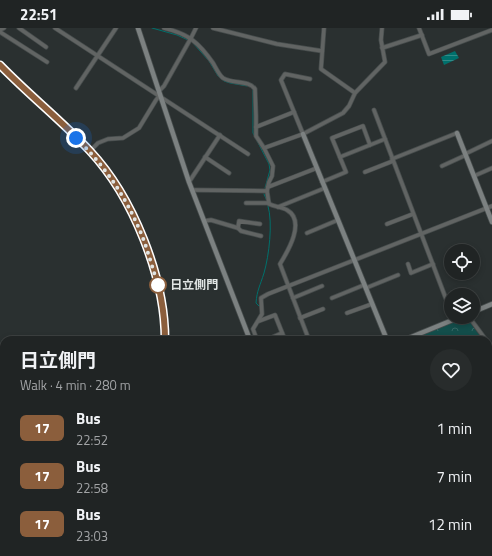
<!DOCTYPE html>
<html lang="en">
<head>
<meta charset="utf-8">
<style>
  :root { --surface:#202424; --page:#282c2c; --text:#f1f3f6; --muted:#a2a4a6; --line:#3d4141 }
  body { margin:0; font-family:"Titillium Web","Noto Sans JP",sans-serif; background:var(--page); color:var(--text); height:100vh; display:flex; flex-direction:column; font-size:15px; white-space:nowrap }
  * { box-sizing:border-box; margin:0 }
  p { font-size:13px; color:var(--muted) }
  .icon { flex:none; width:22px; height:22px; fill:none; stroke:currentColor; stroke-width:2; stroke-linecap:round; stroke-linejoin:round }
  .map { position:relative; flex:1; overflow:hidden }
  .sheet { position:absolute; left:0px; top:308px; width:492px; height:220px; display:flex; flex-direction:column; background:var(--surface); border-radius:12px 12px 0 0; box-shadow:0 2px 6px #0003,0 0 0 1px var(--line) }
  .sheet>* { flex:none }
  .badge { padding:0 8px; border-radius:6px; font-size:14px; line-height:26px }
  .fabs { position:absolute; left:444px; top:216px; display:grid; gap:8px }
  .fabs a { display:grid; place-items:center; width:36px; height:36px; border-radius:50%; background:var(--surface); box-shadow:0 2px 6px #0003,0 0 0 1px var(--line); font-size:20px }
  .you { position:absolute; width:20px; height:20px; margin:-10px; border:3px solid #fff; border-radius:50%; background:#1a73e8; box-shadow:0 0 0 6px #1a73e833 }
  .map>.badge { position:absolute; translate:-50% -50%; box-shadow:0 0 0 2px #fff }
  .round { display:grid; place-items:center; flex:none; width:42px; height:42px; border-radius:21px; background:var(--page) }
  .head { display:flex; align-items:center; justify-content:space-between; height:68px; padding:0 20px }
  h1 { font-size:19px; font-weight:700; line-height:30px }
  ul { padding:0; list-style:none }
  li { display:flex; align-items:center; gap:12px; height:48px; padding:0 20px }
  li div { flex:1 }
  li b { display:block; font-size:15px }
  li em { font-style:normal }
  li .badge { min-width:44px; font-weight:700; text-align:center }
  .status { display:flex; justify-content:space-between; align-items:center; height:28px; padding:0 20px; background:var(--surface); direction:ltr }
  .status svg { height:11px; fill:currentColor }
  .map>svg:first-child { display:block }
  .park { fill:url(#park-crowns) }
  .water { fill:url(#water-rules) }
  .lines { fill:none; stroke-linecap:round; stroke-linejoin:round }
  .stream { stroke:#00706c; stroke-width:1 }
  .street-casing { stroke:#474d4d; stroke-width:5 }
  .secondary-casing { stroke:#474d4d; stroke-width:6 }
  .street { stroke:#616463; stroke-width:3.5 }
  .secondary { stroke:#7c8181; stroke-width:4.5 }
  .line-casing { stroke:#fff; stroke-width:9 }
  .line { stroke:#8b5e3c; stroke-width:6 }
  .walk { stroke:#e0e4e3; stroke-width:4; stroke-dasharray:0 7.2 }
  .stop-dot { fill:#fff; stroke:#8b5e3c; stroke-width:2 }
  .labels { text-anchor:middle; stroke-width:3.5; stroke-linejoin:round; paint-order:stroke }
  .stop-label { font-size:12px; font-weight:bold; fill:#e0e4e3; stroke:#2a3030; text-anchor:start }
</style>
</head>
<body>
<div class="status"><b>22:51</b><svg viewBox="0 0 49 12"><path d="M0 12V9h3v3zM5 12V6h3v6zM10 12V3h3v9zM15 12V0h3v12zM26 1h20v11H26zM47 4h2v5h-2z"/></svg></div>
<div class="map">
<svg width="492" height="528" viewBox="0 0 492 528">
  <defs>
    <pattern id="park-crowns" width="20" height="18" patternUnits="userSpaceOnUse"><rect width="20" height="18" fill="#134e4b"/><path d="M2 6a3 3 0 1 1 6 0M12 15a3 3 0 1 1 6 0" fill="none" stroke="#356765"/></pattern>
    <pattern id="water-rules" width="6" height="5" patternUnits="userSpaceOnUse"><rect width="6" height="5" fill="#00706c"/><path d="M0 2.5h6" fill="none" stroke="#318b88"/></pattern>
  </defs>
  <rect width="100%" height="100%" fill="#2a3030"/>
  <!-- park -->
  <g class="park">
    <polygon points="466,289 483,312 410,312"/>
    <polygon points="488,319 492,324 492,357 488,360"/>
  </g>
  <!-- water -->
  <polygon class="water" points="455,23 459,30 444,37 441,29"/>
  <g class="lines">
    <!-- stream -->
    <g class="stream">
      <polyline points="152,0 177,7 188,12"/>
      <polyline points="193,15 209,33 218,48 224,53 230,55 247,58"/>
      <polyline points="253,61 253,105 269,136 270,142 265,160"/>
      <polyline points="264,166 267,173"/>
      <path d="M260 279 256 275C257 262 260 258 264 245 269 228 273 195 268 178"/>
      <polyline points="237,312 247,308"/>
      <polyline points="322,524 322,528"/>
    </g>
    <defs>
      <g id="street">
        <polyline points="19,0 46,19"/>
        <polyline points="55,0 248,126"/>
        <path d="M164 0C189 6 199 15 213 35 216 40 219 47 223 50 232 56 249 52 255 61L256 88V108L264 120 273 138 272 148 269 154 267 163 269 176C275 179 282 179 287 182 306 193 288 223 280 236L309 312"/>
        <polyline points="213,0 277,16 322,23"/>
        <polyline points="324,0 321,41 355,65"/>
        <polyline points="419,0 429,26 492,2"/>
        <polyline points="0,2 4,0"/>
        <polyline points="0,4 47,34"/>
        <polyline points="382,20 422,7"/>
        <polyline points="76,60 116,0"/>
        <polyline points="159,63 164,58 191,10 196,0"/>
        <polyline points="374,82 451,284"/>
        <polyline points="256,99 294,84"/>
        <polyline points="303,106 281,52 285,46 310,51"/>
        <polyline points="264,120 303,106 343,85 349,78 355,65 385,34 381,12 382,0"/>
        <polyline points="90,123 98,115 108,111 123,110 139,100 156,72 160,67"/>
        <polyline points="465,126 492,113"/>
        <polyline points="205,129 229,145"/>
        <polyline points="340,129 370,117"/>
        <polyline points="392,131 457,105"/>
        <polyline points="442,138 466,127"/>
        <polyline points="365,144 393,133"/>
        <polyline points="474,148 492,140"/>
        <polyline points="189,154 220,107"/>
        <polyline points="322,154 346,144 332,110 363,98 370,117 385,111"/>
        <polyline points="268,159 317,140"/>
        <polyline points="192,162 267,163"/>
        <polyline points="246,175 269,175"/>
        <polyline points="278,179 325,160"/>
        <polyline points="204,193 211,192 238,200 239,193 260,196"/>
        <polyline points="387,196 413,186"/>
        <polyline points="238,200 241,203 261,208"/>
        <polyline points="307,205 338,192"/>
        <polyline points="408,236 411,245 433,236"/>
        <polyline points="366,260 398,247"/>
        <polyline points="293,270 322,258"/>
        <polyline points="332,270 364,257"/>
        <polyline points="347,285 372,276"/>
        <polyline points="469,289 486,312"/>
        <polyline points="300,290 323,281"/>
        <polyline points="259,293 275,287 285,312"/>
        <polyline points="243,312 249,309"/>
        <polyline points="257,312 253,301 262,286 261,270 268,266 492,178"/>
        <polyline points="266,312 282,305"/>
        <polyline points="488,315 492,321"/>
        <polyline points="488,363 492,360"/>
        <polyline points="488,394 492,390"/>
        <polyline points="488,409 492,415"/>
        <polyline points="488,428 492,424"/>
        <polyline points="488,479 492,484"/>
        <polyline points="333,524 336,528"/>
        <polyline points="430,524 433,528"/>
        <polyline points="478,524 481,528"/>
        <polyline points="367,528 372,524"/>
        <polyline points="487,528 492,524"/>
      </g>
      <g id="secondary">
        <polyline points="138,0 189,154 250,312"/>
        <path d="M0 37C29 67 62 93 90 123 133 169 164 249 165 312"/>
        <polyline points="457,105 492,194"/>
        <polyline points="303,106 387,312"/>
        <polyline points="473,284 492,276"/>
        <polyline points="404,312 460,289"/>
        <polyline points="177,524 178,528"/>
        <polyline points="386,524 390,528"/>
      </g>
    </defs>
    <!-- street casing -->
    <use href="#street" class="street-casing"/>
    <!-- secondary casing -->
    <use href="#secondary" class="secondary-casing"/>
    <!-- street -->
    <use href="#street" class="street"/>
    <!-- secondary -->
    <use href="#secondary" class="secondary"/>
  </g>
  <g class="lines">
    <defs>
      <path id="line" d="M0 37C29 67 62 93 90 123 133 169 165 249 165 312"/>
    </defs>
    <!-- line casing -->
    <use href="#line" class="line-casing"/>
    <!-- line -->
    <use href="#line" class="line"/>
    <!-- walk -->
    <path class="walk" d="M76 110C106 139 129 173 144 213 149 227 153 242 158 257"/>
  </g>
  <!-- markers -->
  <circle class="stop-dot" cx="158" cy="257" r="8"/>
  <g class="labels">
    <!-- stop labels -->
    <g class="stop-label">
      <text x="170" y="261">日立側門</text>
    </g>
  </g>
</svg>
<div class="fabs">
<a><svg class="icon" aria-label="locate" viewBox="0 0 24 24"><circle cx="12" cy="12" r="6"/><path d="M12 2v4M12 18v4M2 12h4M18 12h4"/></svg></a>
<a><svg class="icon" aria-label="layers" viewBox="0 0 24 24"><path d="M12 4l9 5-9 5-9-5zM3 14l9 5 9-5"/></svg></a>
</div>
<div class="you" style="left:76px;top:110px"></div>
<section class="sheet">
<div class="head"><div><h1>日立側門</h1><p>Walk · 4 min · 280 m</p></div><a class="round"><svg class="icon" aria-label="heart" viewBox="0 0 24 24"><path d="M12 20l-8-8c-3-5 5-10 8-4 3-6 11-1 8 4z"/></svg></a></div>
<ul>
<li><span class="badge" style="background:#8b5e3c;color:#fff">17</span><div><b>Bus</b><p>22:52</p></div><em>1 min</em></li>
<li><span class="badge" style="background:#8b5e3c;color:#fff">17</span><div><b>Bus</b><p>22:58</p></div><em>7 min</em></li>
<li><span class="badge" style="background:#8b5e3c;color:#fff">17</span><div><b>Bus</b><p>23:03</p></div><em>12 min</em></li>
</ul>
</section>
</div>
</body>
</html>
